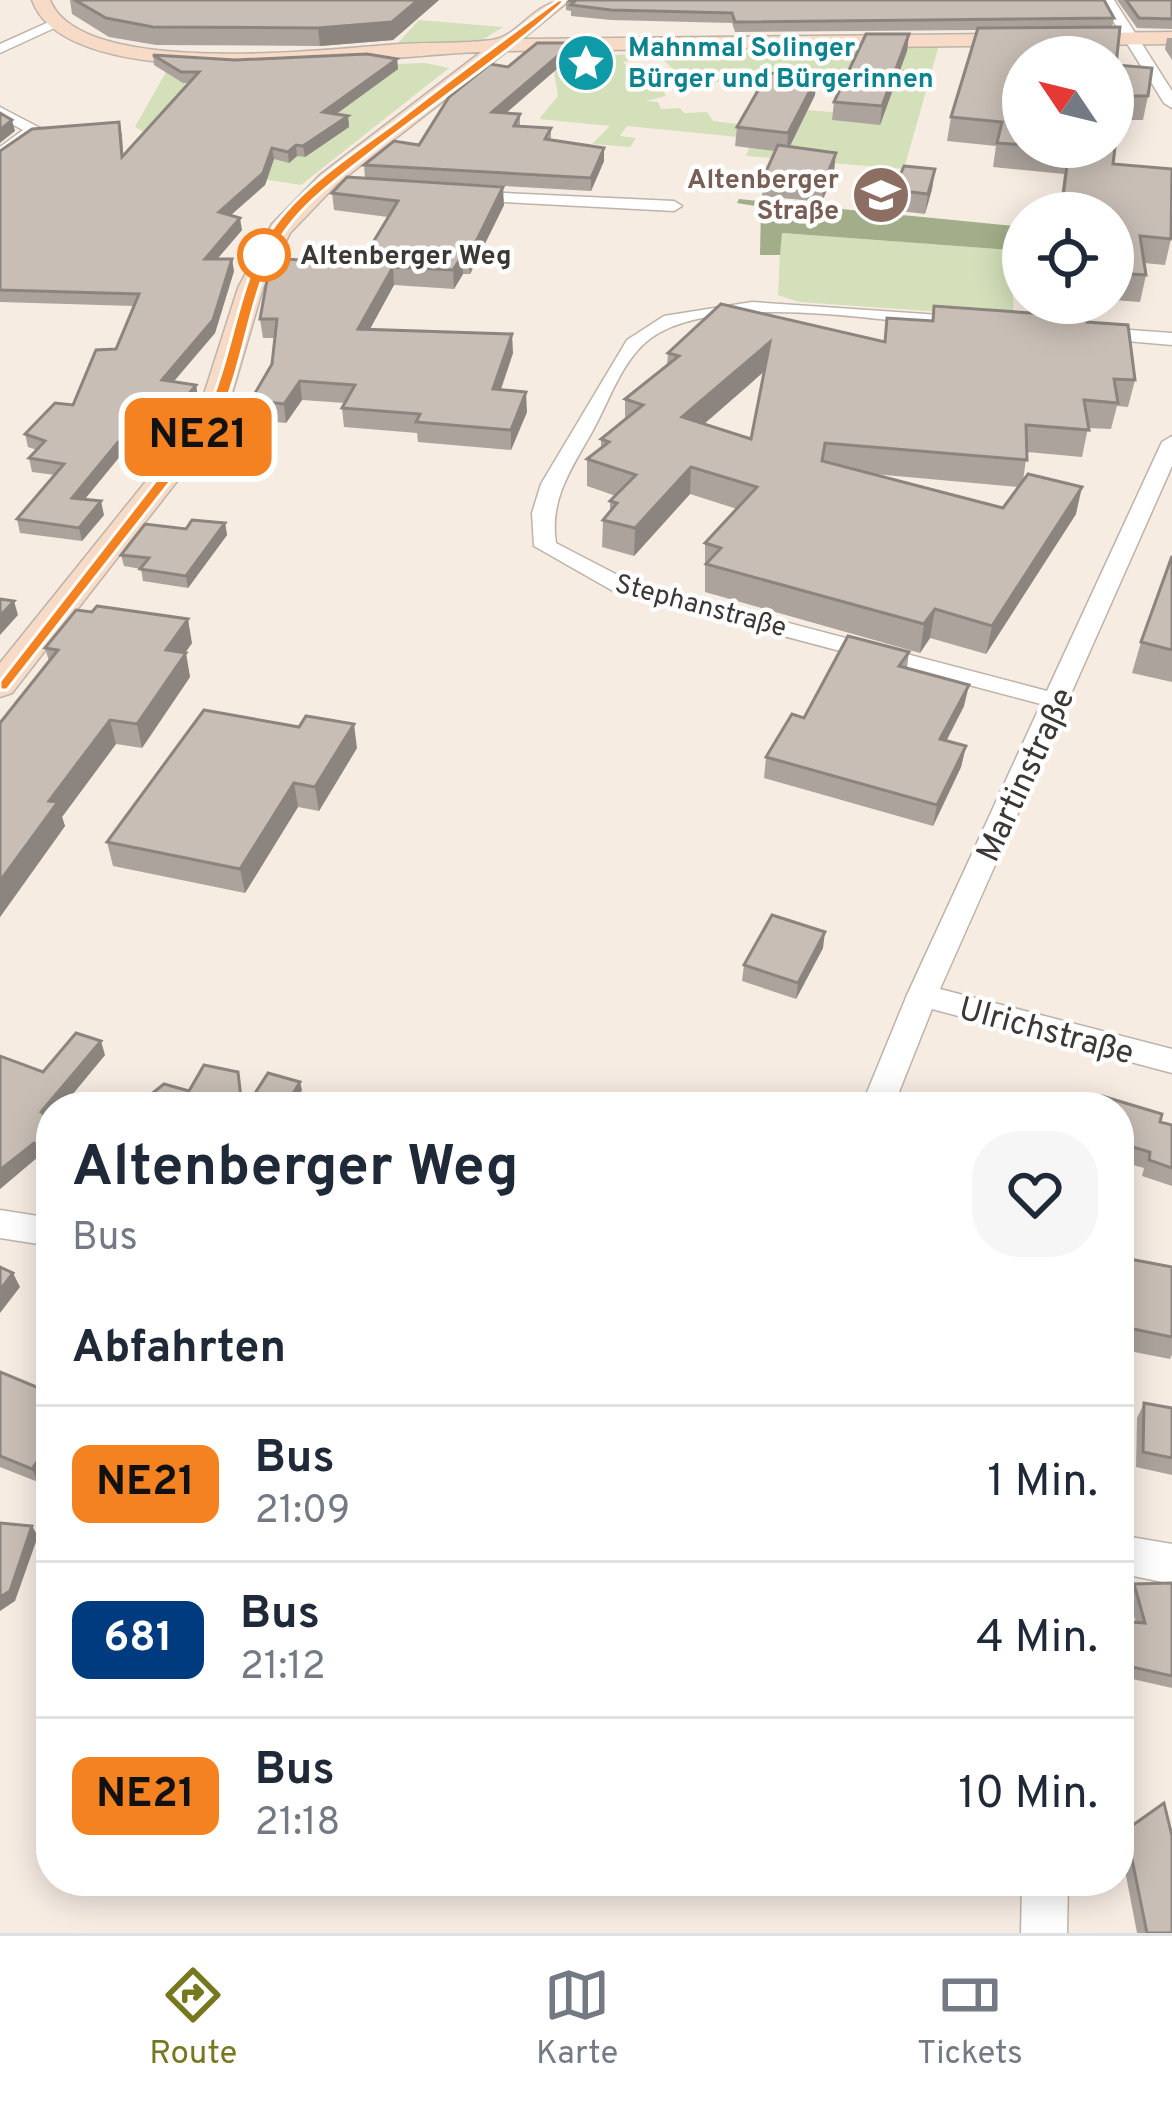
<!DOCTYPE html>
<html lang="de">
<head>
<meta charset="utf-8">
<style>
  :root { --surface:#fff; --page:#f6f6f7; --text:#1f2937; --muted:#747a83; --line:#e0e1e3; --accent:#76781f }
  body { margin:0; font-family:Overpass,sans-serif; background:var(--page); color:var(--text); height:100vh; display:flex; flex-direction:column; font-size:45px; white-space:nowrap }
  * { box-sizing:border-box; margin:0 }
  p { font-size:39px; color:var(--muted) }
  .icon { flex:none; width:66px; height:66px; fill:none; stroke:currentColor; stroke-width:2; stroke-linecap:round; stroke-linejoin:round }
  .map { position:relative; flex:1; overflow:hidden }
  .panel { position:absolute; left:36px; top:1092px; width:1098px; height:804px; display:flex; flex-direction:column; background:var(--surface); border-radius:48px; box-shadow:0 6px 30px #0003 }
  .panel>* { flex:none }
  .badge { padding:0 24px; border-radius:18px; font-size:42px; line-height:78px }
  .needle { width:78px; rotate:305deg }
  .controls { position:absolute; left:1002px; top:36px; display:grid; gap:24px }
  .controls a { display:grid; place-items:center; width:132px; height:132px; border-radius:50%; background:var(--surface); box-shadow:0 6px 30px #0003; font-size:60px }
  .map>.badge { position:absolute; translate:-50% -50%; box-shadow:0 0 0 6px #fff }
  h2 { padding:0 36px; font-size:45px; line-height:108px }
  .round { display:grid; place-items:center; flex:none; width:126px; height:126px; border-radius:48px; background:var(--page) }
  .summary { display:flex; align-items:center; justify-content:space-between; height:204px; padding:0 36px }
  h1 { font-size:57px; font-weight:700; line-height:90px }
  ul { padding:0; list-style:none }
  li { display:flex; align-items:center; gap:36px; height:156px; padding:0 36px; border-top:3px solid var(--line) }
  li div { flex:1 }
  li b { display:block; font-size:45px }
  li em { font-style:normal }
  li .badge { min-width:132px; font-weight:700; text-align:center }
  .tabs { display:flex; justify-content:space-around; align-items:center; height:168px; border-top:3px solid var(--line); background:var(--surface); font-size:33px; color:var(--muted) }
  .tabs a { display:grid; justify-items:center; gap:6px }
  .tabs .active { color:var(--accent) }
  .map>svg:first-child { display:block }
  .green { fill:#d4e0ba }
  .forest { fill:#a2ae89 }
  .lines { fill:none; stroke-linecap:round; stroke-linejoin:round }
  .street-casing { stroke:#bdb3a9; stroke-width:3 }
  .secondary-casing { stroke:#bdb3a9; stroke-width:3 }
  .street { fill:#fff; fill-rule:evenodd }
  .secondary { fill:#f8dbc6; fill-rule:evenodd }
  .wall { fill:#aca39c; fill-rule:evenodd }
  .shaded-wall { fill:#8c857f }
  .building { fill:#c8beb5; stroke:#8c857f; stroke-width:3; fill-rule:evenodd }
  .line { fill:#f58220; stroke:#fff; stroke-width:3 }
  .stop-dot { fill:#fff; stroke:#f58220; stroke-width:6 }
  .labels { text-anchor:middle; stroke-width:9; stroke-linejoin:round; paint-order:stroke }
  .far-culture-label { font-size:27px; font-weight:bold; fill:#0d838f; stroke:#fff; text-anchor:start }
  .far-education-label { font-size:27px; font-weight:bold; fill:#785e54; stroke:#fff; text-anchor:end }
  .far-stop-label { font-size:27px; font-weight:bold; fill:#3c3835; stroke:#fff; text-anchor:start }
  .far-street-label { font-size:27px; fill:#3c3835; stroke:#fff }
  .street-label { font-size:33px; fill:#3c3835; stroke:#fff }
</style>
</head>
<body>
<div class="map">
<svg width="1172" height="1933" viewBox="0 0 1172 1933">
  <rect width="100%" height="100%" fill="#f7ece2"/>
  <!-- green -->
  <g class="green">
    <polygon points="419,20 503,27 482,40 396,45"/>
    <polygon points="939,45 904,169 746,156 749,148 787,152 808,110 855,114 857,87 771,79 682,84 673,81 682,79 661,57 647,53"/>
    <polygon points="631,54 633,60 623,62 651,91 663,90 666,96 645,101 658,102 661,109 680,108 684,113 707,112 713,121 746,125 738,137 627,126 620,136 636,138 630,147 592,144 610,126 539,119 558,96 552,59"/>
    <polygon points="425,63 449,68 301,185 216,172 135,127 166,72"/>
    <polygon points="781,233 1011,250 1014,317 799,302 778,295"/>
  </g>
  <!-- forest -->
  <polygon class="forest" points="739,199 1014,226 1011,250 782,233 780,255 760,255 761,207 737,203"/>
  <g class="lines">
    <defs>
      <g id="street">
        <polygon points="1100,0 1114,0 1172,91 1172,108 1164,103"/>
        <polygon points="51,21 63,24 0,53 0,44"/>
        <polygon points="0,107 42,129 0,160 0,147 23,130 0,118"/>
        <polygon points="461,191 674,201 682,206 674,211 467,200 459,195"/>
        <path d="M752 302 969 317 978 323 969 329C889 322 717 290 651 338 622 359 609 402 592 432 572 468 549 499 556 543L629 581 1047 691 1162 442 1172 436V466L940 989 1172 1049V1073L932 1009 893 1107H861L907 995 1041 704 613 591 534 546 532 513 541 484 627 340 664 316Z"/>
        <polygon points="1088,327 1172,333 1172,345 1081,337 1078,333"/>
        <polygon points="0,1210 51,1218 51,1246 0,1238"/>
        <polygon points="1119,1535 1172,1544 1172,1584 1119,1573"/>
        <polygon points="1022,1881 1068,1881 1067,1933 1021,1933"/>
      </g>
      <path id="secondary" d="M32 0H50C81 79 330 49 400 44 430 42 462 44 492 40 522 35 532 0 570 0L522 39 1172 32V44L507 51 337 184 290 233 263 288 224 421 12 693 0 697V663L196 419 238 288 272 224 320 175 481 52C391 54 69 104 32 0Z"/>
    </defs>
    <!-- street casing -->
    <use href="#street" class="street-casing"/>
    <!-- secondary casing -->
    <use href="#secondary" class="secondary-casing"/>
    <!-- street -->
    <use href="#street" class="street"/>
    <!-- secondary -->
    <use href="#secondary" class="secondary"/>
  </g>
  <!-- wall -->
  <g class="wall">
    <polygon points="70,0 439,0 393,40 320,46 156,45 109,37 72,14"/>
    <path d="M566 0 1114 18 1112 27 1116 65 1148 96 1143 120H1127L1123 139 1116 138 1113 164 1171 239 1165 265 1144 263 1146 275 1140 302 1113 300V213H1059L1064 174 993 167 996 146 947 141 951 117 977 30 735 32 732 23 611 20 571 16V11L566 10ZM1023 57 1113 147H1023Z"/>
    <polygon points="1117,0 1172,0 1172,29 1137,28"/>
    <polygon points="909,34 907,51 880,125 832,120 834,102"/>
    <polygon points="1167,38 1172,38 1172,60 1165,49"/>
    <polygon points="573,43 573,55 506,113 520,114 520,126 551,128 551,140 604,161 591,191 365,178 364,165 419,145 508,67"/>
    <polygon points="153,55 235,60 397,59 398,69 336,114 348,116 349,127 305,157 297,156 289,163 274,159 265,185 230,215 242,230 217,259 234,271 215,333 173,382 196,385 198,398 149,459 121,455 85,499 104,515 82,541 20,533 17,519 55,475 32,472 29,458 37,450 28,447 25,434 73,405 116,349 134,306 0,302 0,151 122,133 123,156 189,83 183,83 154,65"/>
    <polygon points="815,95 790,146 834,172 822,202 762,196 764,176 775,151 735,146 737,127"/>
    <polygon points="935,169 932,189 925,214 891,210 894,190"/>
    <polygon points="332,193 504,205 470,274 463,274 454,289 394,285 370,329 513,353 501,390 527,412 511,450 418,442 417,433 344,427 342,408 345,403 302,400 286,423 254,420 251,400 272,364 275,338 263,338 260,319 360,264 388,217 334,210"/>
    <path d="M934 306 1087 322 1135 380 1128 407 1117 406 1111 429 1088 428 1082 457 1027 452 1023 481 1076 514 986 654 930 638 920 653 705 592V543L737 509 690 494 634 556 602 547 603 520 610 511V501L616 496 587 486V459L601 448V439L625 420V399L667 365 668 353 884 342 887 318 932 321ZM764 371 751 439 704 424 749 385ZM874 474 1019 487 1003 508Z"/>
    <polygon points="225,523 227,535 188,588 143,581 141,569 124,566 121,555 186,529"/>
    <polygon points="1172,556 1172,682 1132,673 1141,642"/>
    <polygon points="192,643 185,653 190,677 142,748 116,744 62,817 65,826 0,917 0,723 49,661 45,648"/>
    <polygon points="909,652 907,668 964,706 947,740 966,746 961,767 933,826 764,778 766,757 804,718"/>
    <polygon points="357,748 319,811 298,807 245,893 113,866 107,842"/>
    <polygon points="823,948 796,999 742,981 744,965"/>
    <polygon points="105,1055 62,1107 51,1107 51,1165 39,1156 0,1189 0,1056 43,1072"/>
    <polygon points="302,1090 291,1107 254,1106 252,1098"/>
    <polygon points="1119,1107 1172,1125 1172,1186 1142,1176 1144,1168 1119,1161"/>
    <polygon points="1119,1247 1119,1257 1172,1267 1172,1355 1170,1359 1119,1349"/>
    <polygon points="0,1372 38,1482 0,1467"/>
    <polygon points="1119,1373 1128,1408 1125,1415 1119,1414"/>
    <polygon points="1144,1403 1172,1408 1172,1475 1136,1467 1137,1418"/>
    <polygon points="1172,1583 1172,1688 1119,1676 1119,1621 1136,1623 1128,1595 1134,1584"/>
    <polygon points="1126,1830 1172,1933 1137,1933 1119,1839"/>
  </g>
  <!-- shaded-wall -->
  <g class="shaded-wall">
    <polygon points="418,0 439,0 393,40 320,46 318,28"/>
    <polygon points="909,34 907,51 880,125 882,106"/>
    <polygon points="573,43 573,55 492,125 492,112"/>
    <polygon points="397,59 398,69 324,123 323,112"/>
    <polygon points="817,77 815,95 787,152 788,133"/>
    <polygon points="348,116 349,127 305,157 303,146"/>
    <polygon points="12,120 15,131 0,143 0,130"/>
    <polygon points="296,145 297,156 289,163 288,152"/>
    <polygon points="272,148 274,159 265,185 221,224 219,212"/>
    <polygon points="604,148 604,161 591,191 591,178"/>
    <polygon points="836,153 834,172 822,202 824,182"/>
    <polygon points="935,169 932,189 925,214 928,194"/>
    <polygon points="503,187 504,205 470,274 469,256"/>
    <polygon points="240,218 242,230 207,271 205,259"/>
    <polygon points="462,256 463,274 454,289 453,270"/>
    <polygon points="232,259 234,271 215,333 164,393 162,380"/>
    <polygon points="393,267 394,285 360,347 358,329"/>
    <polygon points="512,334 513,353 494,408 493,389"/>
    <polygon points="770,342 768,368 681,444 682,417"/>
    <polygon points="300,381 302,400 286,423 284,404"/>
    <polygon points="196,385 198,398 149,459 146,446"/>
    <polygon points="526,392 527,412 511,450 511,430"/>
    <polygon points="118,442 121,455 75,511 72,498"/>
    <polygon points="691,467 690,494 634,556 635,528"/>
    <polygon points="1082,487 1076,514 986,654 992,626"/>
    <polygon points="101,501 104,515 82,541 79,528"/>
    <polygon points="225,523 227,535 188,588 186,576"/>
    <polygon points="14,601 18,615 0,635 0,616"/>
    <polygon points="935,609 930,638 920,653 924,624"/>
    <polygon points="188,619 192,643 171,673 166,650"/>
    <polygon points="186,653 190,677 142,748 137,724"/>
    <polygon points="969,685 964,706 936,760 940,739"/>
    <polygon points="110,720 116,744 62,817 65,826 0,917 0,881 49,801"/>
    <polygon points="354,724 357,748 319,811 315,787"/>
    <polygon points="966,746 961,767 933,826 937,805"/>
    <polygon points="294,783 298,807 245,893 240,869"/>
    <polygon points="825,932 823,948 796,999 798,983"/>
    <polygon points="101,1041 105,1055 62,1107 51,1107 51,1120 41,1112"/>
    <polygon points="300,1082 302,1090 291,1107 285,1107"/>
    <polygon points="34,1143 39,1156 0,1189 0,1170"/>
    <polygon points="13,1273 20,1287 0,1313 0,1290"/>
    <polygon points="51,1441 51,1464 38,1482 32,1469"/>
    <polygon points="32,1526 38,1536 15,1601 0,1611 0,1597"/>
  </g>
  <!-- building -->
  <g class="building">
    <polygon points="75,0 418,0 392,22 318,28 153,27 106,18"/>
    <polygon points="566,0 1104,0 1114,18 735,22 732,13 611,10 571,5 575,1"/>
    <polygon points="1126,0 1172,0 1172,19 1139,18"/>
    <polygon points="1120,27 1116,65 1152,68 1148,96 1129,96 1129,115 1119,114 1113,164 1172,169 1171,239 1140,236 1146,275 1116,273 1113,247 1113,213 1061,213 1069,150 1040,147 1113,147 1113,57 1023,57 1023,145 997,143 1002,122 951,117 978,28"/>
    <polygon points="866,34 909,34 882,106 834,102"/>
    <polygon points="537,43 573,43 492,112 520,114 514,126 551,128 545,139 604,148 591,178 364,165 394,141 419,145 449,97 490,64 508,67"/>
    <polygon points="367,54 397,59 323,112 348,116 303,146 296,145 288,152 272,148 263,173 219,212 240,218 205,259 232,259 213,320 162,380 196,385 146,446 118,442 72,498 101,501 79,528 17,519 64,464 29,458 45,441 25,434 55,403 73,405 96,350 116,349 139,294 0,290 0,151 32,129 119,122 122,157 199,72 181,72 153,55 235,60"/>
    <polygon points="768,73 817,77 788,133 737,127"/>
    <polygon points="0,113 12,120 0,130"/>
    <polygon points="778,145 836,153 824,182 764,176"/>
    <polygon points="904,166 935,169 928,194 894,190"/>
    <polygon points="347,177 503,187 469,256 462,256 453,270 393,267 358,329 512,334 493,389 526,392 511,430 416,422 420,414 342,408 355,385 300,381 284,404 251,400 272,364 277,319 260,319 271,258 360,264 398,201 332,193"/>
    <path d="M721 304 885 342 887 318 933 321 934 306 1087 317V322L1128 325 1135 380 1114 379 1118 403 1084 400 1089 430 1026 425 1027 460 825 443 822 461 1003 508 1028 474 1082 487 992 626 935 609 924 624 706 564 721 548 705 543 757 487 691 467 635 528 603 520 617 503 610 501 636 475 587 459 609 442 601 439 643 405 625 399 679 356 668 353ZM770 342 751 439 682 417Z"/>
    <polygon points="192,520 225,523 186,576 140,569 149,558 121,555 145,524 186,529"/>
    <polygon points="1172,556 1172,650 1141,642"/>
    <polygon points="0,599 14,601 0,616"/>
    <polygon points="97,606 188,619 166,650 186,653 137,724 110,720 49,801 58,802 0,881 0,723 58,650 45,648 76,610 92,612"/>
    <polygon points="848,636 909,652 899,666 969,685 940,739 966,746 937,805 766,757 792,714 804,718"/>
    <polygon points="204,710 299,727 306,716 354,724 315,787 294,783 240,869 107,842"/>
    <polygon points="772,915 825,932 798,983 744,965"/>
    <polygon points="76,1033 101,1041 41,1112 51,1119 51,1147 46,1151 34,1143 0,1170 0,1056 43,1072"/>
    <polygon points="204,1065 238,1072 242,1107 135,1107 164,1084 189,1091"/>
    <polygon points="268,1073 300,1082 285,1107 252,1098"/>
    <polygon points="1102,1096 1162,1114 1160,1122 1172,1125 1172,1168 1149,1160 1150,1152 1119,1143 1119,1107 1099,1107"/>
    <polygon points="1119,1247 1119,1257 1172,1267 1172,1337 1119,1326"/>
    <polygon points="0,1267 13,1273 0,1290"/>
    <polygon points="0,1372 51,1393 51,1441 32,1469 0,1456"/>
    <polygon points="1119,1373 1129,1376 1128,1408 1119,1406"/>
    <polygon points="1144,1403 1172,1408 1172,1458 1143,1452"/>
    <polygon points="0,1523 32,1526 10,1591 0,1597"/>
    <polygon points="1172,1583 1172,1676 1119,1664 1119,1621 1145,1623 1134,1584"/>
    <polygon points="1119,1686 1126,1787 1119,1786"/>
    <polygon points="1164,1803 1172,1836 1172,1933 1147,1933 1126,1830"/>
  </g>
  <!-- line -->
  <path class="line" d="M558 0H566C509 53 441 98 379 146 344 174 295 207 275 248 248 303 244 365 218 421L7 690H0V681L203 420C230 364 235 302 262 246 288 194 352 155 397 121 450 80 504 39 558 0Z"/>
  <!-- icons -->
  <defs>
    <symbol id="sight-disc" viewBox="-11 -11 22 22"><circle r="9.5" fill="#0f9aa8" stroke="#fff"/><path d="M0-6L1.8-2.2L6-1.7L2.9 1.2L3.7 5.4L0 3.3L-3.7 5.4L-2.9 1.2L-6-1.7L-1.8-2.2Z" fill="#fff"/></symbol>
    <symbol id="school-disc" viewBox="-11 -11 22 22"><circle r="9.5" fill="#8d6e63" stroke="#fff"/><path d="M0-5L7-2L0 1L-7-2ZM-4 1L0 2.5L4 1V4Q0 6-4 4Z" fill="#fff"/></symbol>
  </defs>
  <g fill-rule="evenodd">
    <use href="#sight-disc" x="553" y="30" width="66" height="66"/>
    <use href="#school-disc" x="848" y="162" width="66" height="66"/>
  </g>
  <!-- markers -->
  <circle class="stop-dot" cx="264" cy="255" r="24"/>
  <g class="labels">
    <!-- far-culture labels -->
    <g class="far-culture-label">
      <text x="628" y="56">Mahnmal Solinger<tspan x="628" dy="31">Bürger und Bürgerinnen</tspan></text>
    </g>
    <!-- far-education labels -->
    <g class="far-education-label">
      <text x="839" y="188">Altenberger<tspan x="839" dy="31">Straße</tspan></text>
    </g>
    <!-- far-stop labels -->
    <g class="far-stop-label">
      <text x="300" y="264">Altenberger Weg</text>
    </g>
    <!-- far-street labels -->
    <g class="far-street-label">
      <text transform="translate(701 605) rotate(15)" y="9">Stephanstraße</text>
    </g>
    <!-- street labels -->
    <g class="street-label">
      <text transform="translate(1024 774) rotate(-65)" y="12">Martinstraße</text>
      <text transform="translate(1047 1029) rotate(15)" y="12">Ulrichstraße</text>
    </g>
  </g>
</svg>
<div class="controls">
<a><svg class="needle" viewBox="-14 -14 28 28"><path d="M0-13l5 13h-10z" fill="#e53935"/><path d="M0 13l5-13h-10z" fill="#747a83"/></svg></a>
<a><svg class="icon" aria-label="locate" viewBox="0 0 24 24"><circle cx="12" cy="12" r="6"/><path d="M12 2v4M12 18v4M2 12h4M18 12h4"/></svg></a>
</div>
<b class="badge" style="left:198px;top:437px;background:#f58220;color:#111">NE21</b>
<section class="panel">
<div class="summary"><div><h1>Altenberger Weg</h1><p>Bus</p></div><a class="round"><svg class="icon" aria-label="heart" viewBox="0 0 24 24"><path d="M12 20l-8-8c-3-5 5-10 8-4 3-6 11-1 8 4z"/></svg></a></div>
<h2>Abfahrten</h2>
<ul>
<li><span class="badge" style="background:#f58220;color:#111">NE21</span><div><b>Bus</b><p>21:09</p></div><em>1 Min.</em></li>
<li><span class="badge" style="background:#003b80;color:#fff">681</span><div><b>Bus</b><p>21:12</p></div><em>4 Min.</em></li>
<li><span class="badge" style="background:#f58220;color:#111">NE21</span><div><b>Bus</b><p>21:18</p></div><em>10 Min.</em></li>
</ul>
</section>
</div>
<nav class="tabs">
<a class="active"><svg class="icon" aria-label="directions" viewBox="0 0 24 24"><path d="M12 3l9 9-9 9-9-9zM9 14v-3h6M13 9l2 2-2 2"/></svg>Route</a>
<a><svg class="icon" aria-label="map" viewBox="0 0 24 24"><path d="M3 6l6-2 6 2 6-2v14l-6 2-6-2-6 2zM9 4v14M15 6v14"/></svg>Karte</a>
<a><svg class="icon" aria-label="tickets" viewBox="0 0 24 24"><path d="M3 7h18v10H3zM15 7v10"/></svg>Tickets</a>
</nav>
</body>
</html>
